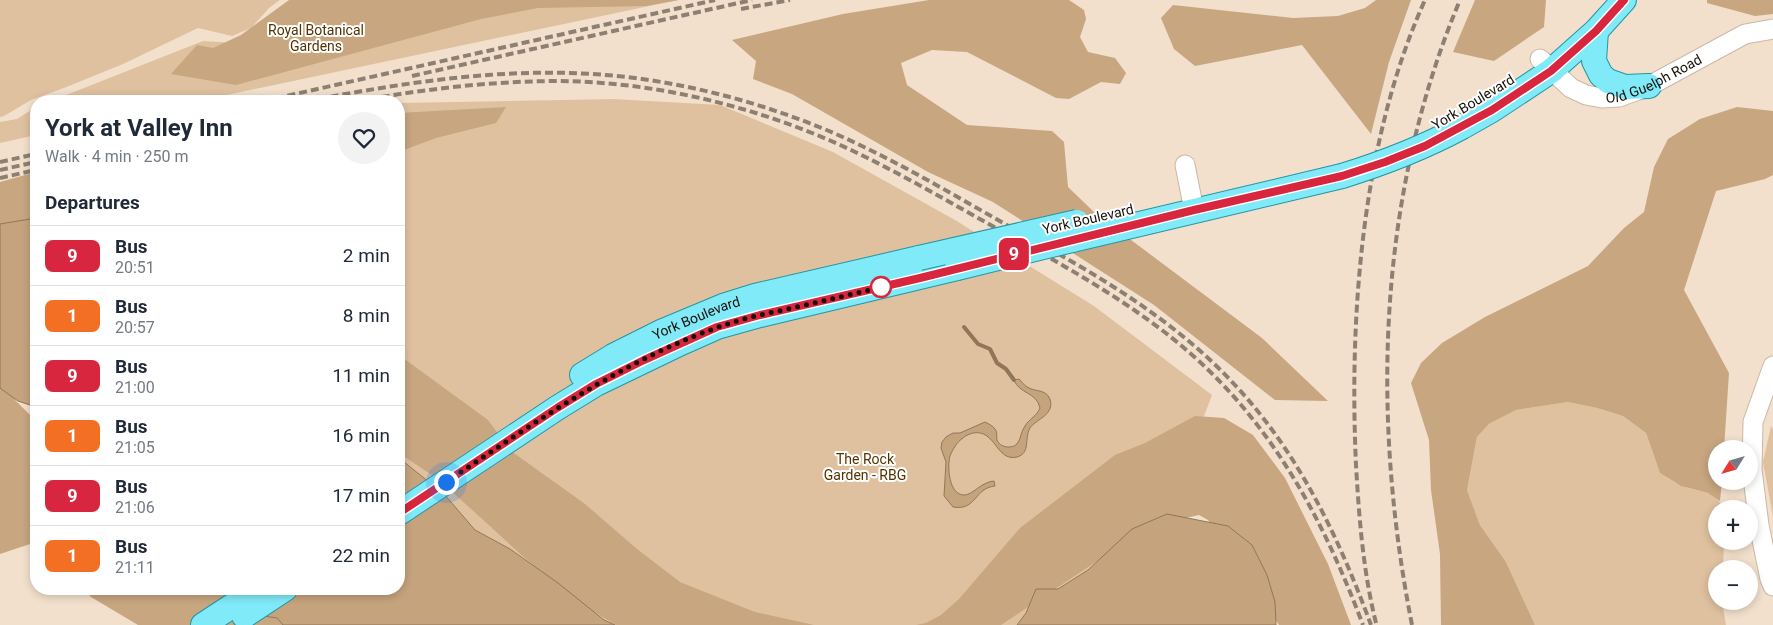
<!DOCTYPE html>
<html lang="en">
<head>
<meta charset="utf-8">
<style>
  :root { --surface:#fff; --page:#f2f2f3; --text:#1f2937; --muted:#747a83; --line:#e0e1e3 }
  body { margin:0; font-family:Roboto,sans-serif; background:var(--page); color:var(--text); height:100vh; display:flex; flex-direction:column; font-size:19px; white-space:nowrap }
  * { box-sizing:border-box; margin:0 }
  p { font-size:16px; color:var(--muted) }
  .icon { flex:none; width:28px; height:28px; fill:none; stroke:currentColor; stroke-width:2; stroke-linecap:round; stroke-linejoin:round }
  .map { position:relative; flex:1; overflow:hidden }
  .panel { position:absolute; left:30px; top:95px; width:375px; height:500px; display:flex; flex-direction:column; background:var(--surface); border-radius:20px; box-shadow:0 2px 8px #0003 }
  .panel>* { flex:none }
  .badge { padding:0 10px; border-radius:8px; font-size:18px; line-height:32px }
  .needle { width:32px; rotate:233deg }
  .fabs { position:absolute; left:1708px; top:440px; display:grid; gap:10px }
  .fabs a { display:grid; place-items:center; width:50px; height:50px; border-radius:50%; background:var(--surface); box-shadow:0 2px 8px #0003; font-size:25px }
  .you { position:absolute; width:25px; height:25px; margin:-12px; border:4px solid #fff; border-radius:50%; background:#1a73e8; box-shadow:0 0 0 8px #1a73e833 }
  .map>.badge { position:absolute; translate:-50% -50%; box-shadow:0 0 0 2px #fff }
  h2 { padding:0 15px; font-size:19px; line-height:45px }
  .round { display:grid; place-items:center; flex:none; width:52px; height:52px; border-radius:26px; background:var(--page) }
  .head { display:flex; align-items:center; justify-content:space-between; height:85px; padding:0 15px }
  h1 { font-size:24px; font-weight:700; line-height:38px }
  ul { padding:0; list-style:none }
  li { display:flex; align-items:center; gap:15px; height:60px; padding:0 15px; border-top:1px solid var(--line) }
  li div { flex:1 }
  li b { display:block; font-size:19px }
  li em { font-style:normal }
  li .badge { min-width:55px; font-weight:700; text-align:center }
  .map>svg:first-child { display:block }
  .green { fill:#dfc1a0 }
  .forest { fill:#c7a680 }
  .water { fill:#c5a37d; stroke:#90775a }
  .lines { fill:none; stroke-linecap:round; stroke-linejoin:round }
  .stream { stroke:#90775a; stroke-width:4 }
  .minor-casing { stroke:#cab8a5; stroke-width:21 }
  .major-casing { stroke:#2495a2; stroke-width:26 }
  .minor { stroke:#fff; stroke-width:19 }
  .major { stroke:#80eaf8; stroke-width:24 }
  .rail { stroke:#8d8072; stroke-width:4; stroke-dasharray:8 4; stroke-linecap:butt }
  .major-bridge-casing { stroke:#2495a2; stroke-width:26; stroke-linecap:butt }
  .major-bridge { stroke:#80eaf8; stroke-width:24 }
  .line-casing { stroke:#fff; stroke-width:11 }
  .line { stroke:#d7263d; stroke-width:8 }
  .walk { stroke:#161009; stroke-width:5; stroke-dasharray:0 9 }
  .stop-dot { fill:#fff; stroke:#d7263d; stroke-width:2.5 }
  .labels { text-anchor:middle; stroke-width:4; stroke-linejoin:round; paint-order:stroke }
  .park-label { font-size:14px; fill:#533200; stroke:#fff }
  .street-label { font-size:14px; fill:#161009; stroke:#fff }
</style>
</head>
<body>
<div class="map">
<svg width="1773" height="625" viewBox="0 0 1773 625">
  <rect width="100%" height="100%" fill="#f2e0cc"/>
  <!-- green -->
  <g class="green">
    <polygon points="0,0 280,0 269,8 251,28 232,36 198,28 123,64 64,88 31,100 4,116 0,117"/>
    <polygon points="301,0 678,0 198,101 51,101 203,41 237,43"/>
    <polygon points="613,99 720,105 833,152 955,220 1094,306 1212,395 1167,514 1132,529 1088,570 1058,589 1036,589 1026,613 1017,625 615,625 604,620 558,583 510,549 475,530 444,494 399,458 399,103"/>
    <polygon points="36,107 36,135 0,143 0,122 17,119"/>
    <path d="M1568 402 1597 408 1623 416 1646 433 1660 473C1667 477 1673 482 1680 485 1696 493 1716 488 1723 509H1716V541H1724L1723 569H1716V601H1722L1726 625H1535L1506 562 1480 525 1467 490 1477 437 1489 424 1516 410Z"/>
    <polygon points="1771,426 1773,429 1773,517 1763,462"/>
  </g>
  <!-- forest -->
  <g class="forest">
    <polygon points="289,0 679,0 646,6 538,8 481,19 236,85 171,74 197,45 213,48 241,35"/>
    <polygon points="929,0 1069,0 1084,10 1086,19 1080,37 1088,52 1115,58 1126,73 1120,84 1101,82 1069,99 1056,98 967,52 932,50 901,63 907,85 967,125 1052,131 1064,142 1068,187 1095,213 1262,338 1328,401 1275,400 1154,305 993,202 928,172 792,94 753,79 756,61 732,40 843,14"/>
    <polygon points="1376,0 1411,0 1389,62 1371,134 1302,45 1195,66 1174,49 1161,18 1173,5 1293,18 1338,16 1365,8"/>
    <polygon points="1475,0 1546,0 1544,27 1494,61 1453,52"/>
    <polygon points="1707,0 1773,0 1773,14 1755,16 1707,3"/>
    <polygon points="506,107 496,123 436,138 404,150 399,161 399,113"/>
    <polygon points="1737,107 1773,111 1773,175 1765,179 1716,191 1684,290 1729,373 1724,449 1716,449 1716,481 1722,481 1720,501 1708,493 1681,486 1660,473 1646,433 1623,416 1597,408 1568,402 1516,410 1489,424 1477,437 1467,490 1480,525 1506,562 1535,625 1441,625 1440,554 1431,490 1429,440 1411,383 1421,363 1442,343 1485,317 1588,266 1624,228 1644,212 1654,167 1668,139 1700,119"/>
    <polygon points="36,172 36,218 0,231 0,182"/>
    <path d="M399 355 488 420 511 451 585 504 637 549 680 582 755 612 814 625H616C550 588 499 532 442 483 429 472 413 463 399 453Z"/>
    <polygon points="0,377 16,401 36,421 36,542 0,554"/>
    <polygon points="1195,416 1224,418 1253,435 1285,478 1328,564 1351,625 1279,625 1208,520 1199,515 1150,526 1001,625 916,625 926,623 941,615 959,599 1020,528 1115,455 1145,443"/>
    <polygon points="84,589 253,589 286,625 138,625 91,597"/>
  </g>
  <!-- water -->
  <g class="water">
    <polygon points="36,218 36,407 18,401 0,388 0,224"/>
    <path d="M1019 379C1022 382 1024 385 1027 387 1035 392 1046 389 1050 399 1055 415 1036 419 1030 428 1024 438 1031 453 1017 457 996 462 996 429 973 433 970 434 966 435 963 438 957 442 953 449 950 456 947 467 949 495 964 495 973 495 981 482 994 481L995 486C974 488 977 511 953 507L944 496 946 462 941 448 942 442 946 437 953 433H960L985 422C989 424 993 426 995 429 998 433 996 436 997 440 1000 448 1012 449 1017 444 1021 439 1021 431 1025 426 1029 419 1037 416 1040 408 1037 392 1019 394 1014 380Z"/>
    <polygon points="399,458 444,494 475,530 510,549 558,583 604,620 615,625 283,625 277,618 250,614 228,589 399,589"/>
    <polygon points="1167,514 1228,526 1252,545 1267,575 1275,602 1276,625 1017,625 1026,613 1036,589 1058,589 1088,570 1132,529"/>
  </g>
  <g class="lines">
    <!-- stream -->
    <polyline class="stream" points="964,327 978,344 990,349 997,363 1006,369 1014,380"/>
    <defs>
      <g id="minor">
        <path id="s1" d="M1540 59 1571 88 1586 95 1602 98 1619 97 1649 86 1745 34 1773 29"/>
        <polyline points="1185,165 1194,210"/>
        <polyline points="1773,366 1753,422 1752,470 1759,525 1770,579 1773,586"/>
      </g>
      <g id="major">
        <polyline points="1596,31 1594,61 1601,75 1608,81 1625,87 1649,86"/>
        <polyline points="1462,127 1492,110 1551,71 1596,31 1624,0"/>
        <polyline points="1072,240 1342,176"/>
        <path id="s2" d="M582 375 613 356 663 331 723 306 755 296 919 258"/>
        <polyline points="399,513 557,408 596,384 681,343 717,327 760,315 957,268"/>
        <polyline points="244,616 285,589"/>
        <polyline points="203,625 258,589"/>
      </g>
    </defs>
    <!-- minor casing -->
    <use href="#minor" class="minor-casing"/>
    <!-- major casing -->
    <use href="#major" class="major-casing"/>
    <!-- minor -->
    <use href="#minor" class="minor"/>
    <!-- major -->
    <use href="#major" class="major"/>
    <!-- rail -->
    <g class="rail">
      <polyline points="741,9 790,0"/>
      <polyline points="412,76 752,0"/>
      <polyline points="264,101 715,0"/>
      <path d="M307 101C419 80 528 63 642 79 706 88 769 106 829 131 892 158 952 194 1012 228 1092 272 1172 317 1234 384 1299 453 1339 538 1371 625"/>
      <path d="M358 101C425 89 492 81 560 81 651 82 745 104 829 140 884 164 935 194 987 223 1043 254 1099 284 1151 322 1259 400 1317 503 1363 625"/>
      <polyline points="0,162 36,154"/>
      <polyline points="0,170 36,162"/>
      <polyline points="0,178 36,170"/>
      <path d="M1376 623C1363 571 1359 517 1356 465 1349 315 1362 139 1425 0"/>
      <path d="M1412 625C1371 417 1377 197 1460 0"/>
    </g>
    <defs>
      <g id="major-bridge">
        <path d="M1342 176C1384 163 1423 148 1462 127"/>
        <polyline points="919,258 1077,222"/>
        <polyline points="957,268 1072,240"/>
      </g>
    </defs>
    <!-- major-bridge casing -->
    <use href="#major-bridge" class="major-bridge-casing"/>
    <!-- major-bridge -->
    <use href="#major-bridge" class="major-bridge"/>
  </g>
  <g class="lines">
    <defs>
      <polyline id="line" points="399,513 557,408 596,384 644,360 717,327 760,315 920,278 1194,210 1342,176 1385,162 1425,146 1492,110 1551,71 1596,31 1624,0"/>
    </defs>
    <!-- line casing -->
    <use href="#line" class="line-casing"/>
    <!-- line -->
    <use href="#line" class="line"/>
    <!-- walk -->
    <path class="walk" d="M446 482C533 424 618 363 716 328 742 318 770 313 797 307 826 300 854 294 882 287H881"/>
  </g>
  <!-- markers -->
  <circle class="stop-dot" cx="881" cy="287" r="10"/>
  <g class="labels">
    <!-- park labels -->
    <g class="park-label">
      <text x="316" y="35">Royal Botanical<tspan x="316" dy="16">Gardens</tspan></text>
      <text x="865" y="464">The Rock<tspan x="865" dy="16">Garden - RBG</tspan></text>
    </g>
    <!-- street labels -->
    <g class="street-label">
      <text dy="5" stroke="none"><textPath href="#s1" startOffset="131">Old Guelph Road</textPath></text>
      <text transform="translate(1473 102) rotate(-31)" y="5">York Boulevard</text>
      <text transform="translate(1088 219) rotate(-13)" y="5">York Boulevard</text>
      <text dy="5" stroke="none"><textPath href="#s2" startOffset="128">York Boulevard</textPath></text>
    </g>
  </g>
</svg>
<div class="fabs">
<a><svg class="needle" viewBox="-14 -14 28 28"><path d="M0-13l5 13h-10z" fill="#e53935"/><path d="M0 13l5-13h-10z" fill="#747a83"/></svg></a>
<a>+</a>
<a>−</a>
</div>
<div class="you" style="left:446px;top:482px"></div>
<b class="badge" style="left:1014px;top:254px;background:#d7263d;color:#fff">9</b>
<section class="panel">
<div class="head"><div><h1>York at Valley Inn</h1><p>Walk · 4 min · 250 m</p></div><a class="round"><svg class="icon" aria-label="heart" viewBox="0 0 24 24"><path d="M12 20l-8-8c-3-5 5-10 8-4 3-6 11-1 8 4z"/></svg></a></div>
<h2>Departures</h2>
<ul>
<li><span class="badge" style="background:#d7263d;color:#fff">9</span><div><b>Bus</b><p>20:51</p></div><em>2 min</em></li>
<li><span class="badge" style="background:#f26f23;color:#fff">1</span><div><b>Bus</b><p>20:57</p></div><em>8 min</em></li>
<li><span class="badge" style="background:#d7263d;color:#fff">9</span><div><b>Bus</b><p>21:00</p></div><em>11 min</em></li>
<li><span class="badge" style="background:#f26f23;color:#fff">1</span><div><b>Bus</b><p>21:05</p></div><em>16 min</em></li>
<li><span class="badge" style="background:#d7263d;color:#fff">9</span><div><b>Bus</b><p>21:06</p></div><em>17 min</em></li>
<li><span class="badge" style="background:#f26f23;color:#fff">1</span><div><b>Bus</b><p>21:11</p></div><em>22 min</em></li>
</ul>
</section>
</div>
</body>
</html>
